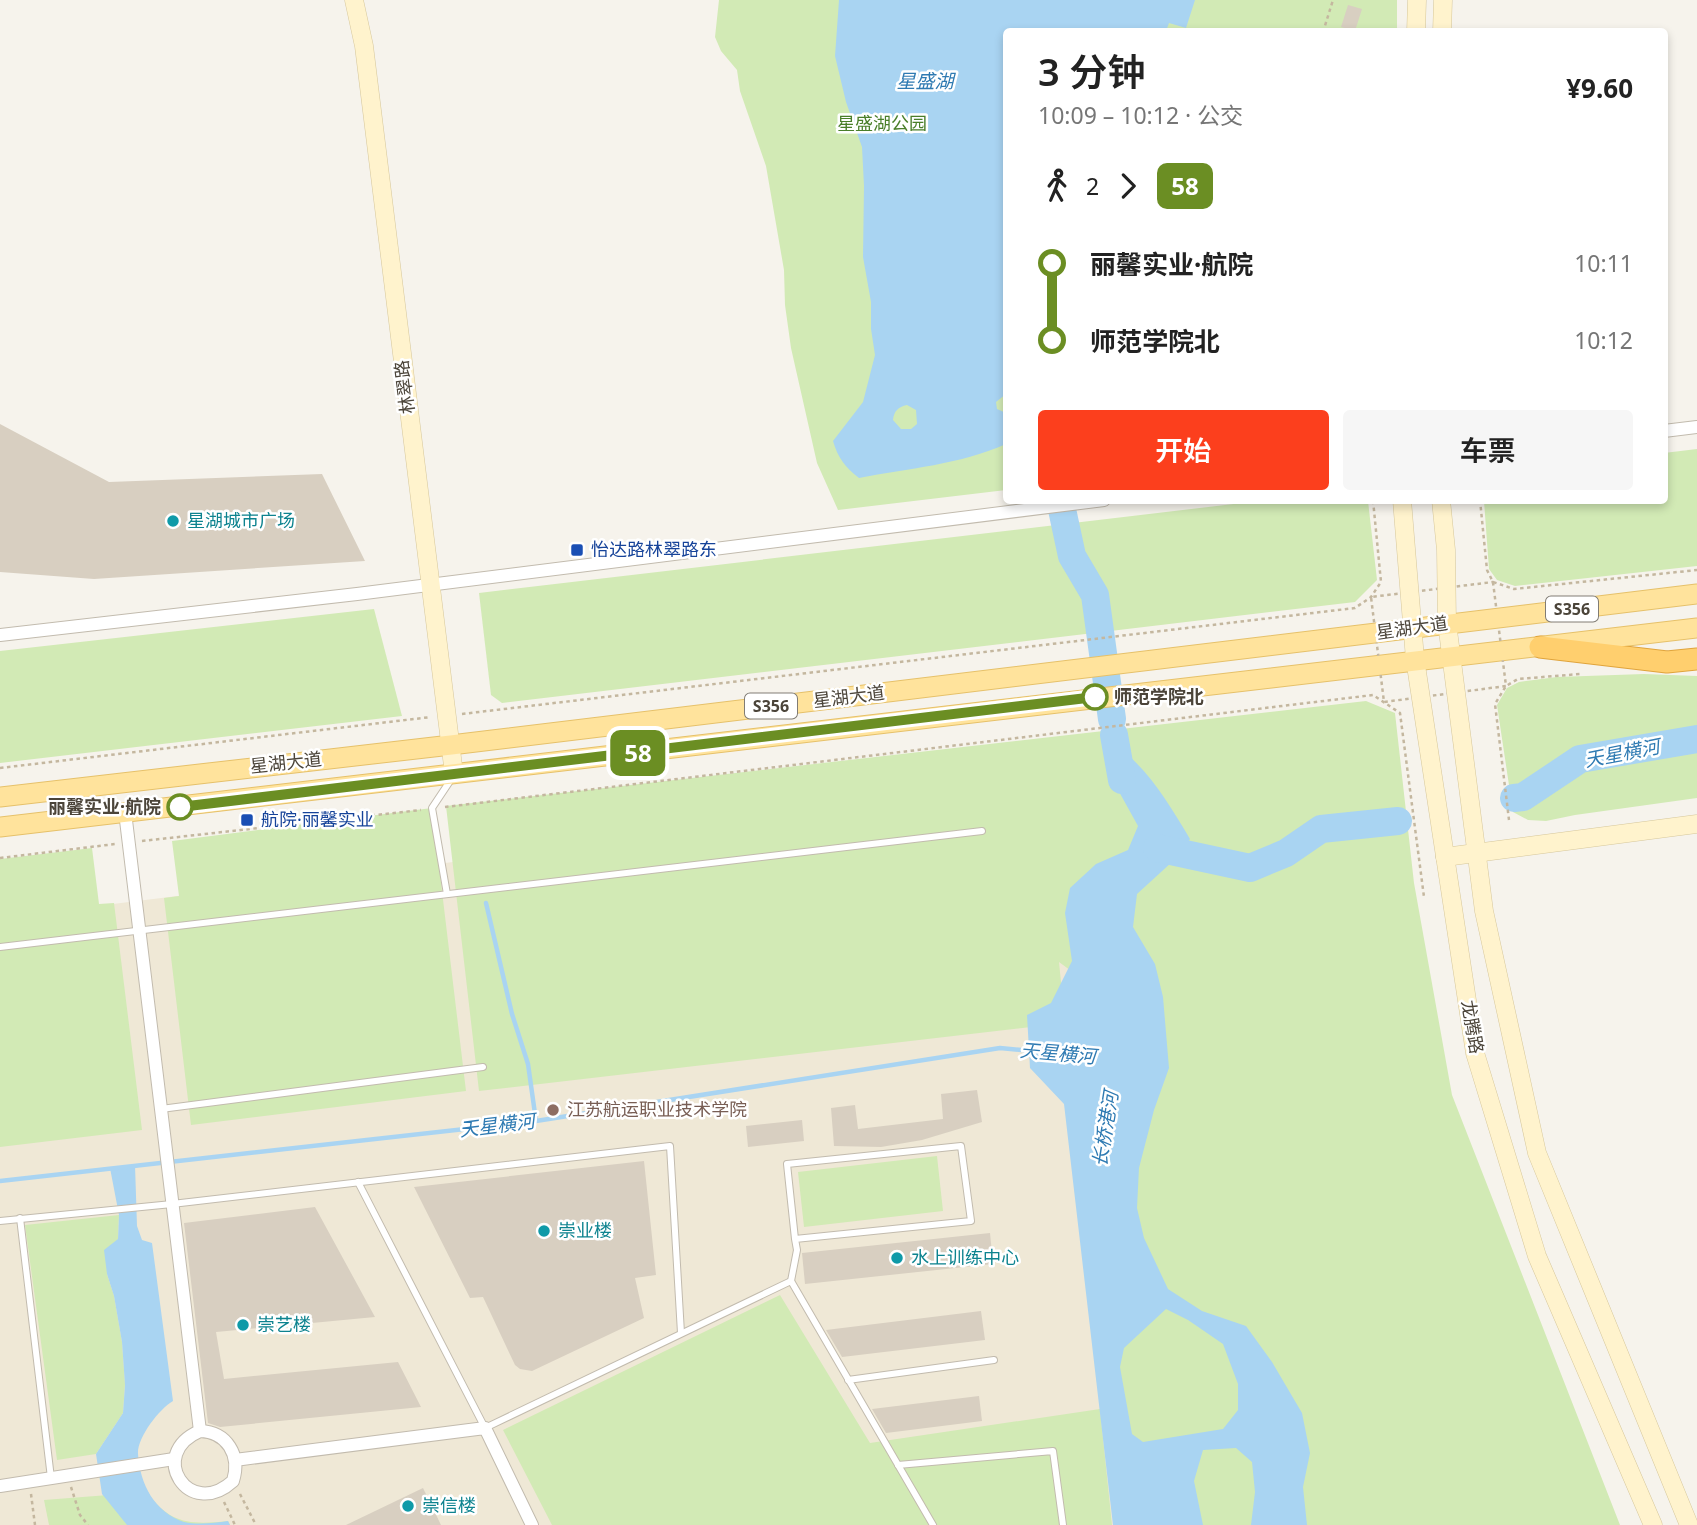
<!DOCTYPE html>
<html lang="zh">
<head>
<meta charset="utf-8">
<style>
  :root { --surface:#fff; --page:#f6f6f6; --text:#222; --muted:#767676; --accent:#fc3f1d }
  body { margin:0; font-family:"Noto Sans","Noto Sans SC",sans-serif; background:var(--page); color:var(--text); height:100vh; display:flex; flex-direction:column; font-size:26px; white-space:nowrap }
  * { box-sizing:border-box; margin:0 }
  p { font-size:23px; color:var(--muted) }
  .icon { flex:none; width:38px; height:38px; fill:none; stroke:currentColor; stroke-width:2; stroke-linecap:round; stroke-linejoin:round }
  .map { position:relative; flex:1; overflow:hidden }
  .side { position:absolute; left:1003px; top:28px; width:665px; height:476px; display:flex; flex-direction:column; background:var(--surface); border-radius:7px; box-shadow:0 4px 10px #0003 }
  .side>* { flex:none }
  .badge { padding:0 14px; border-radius:10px; font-size:24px; line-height:46px }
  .map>.badge { position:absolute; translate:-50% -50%; box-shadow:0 0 0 4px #fff }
  .legs { display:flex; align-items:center; gap:10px; height:77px; padding:0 35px; font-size:23px }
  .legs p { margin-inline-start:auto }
  .overview { display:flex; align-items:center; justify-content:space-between; height:119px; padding:0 35px }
  h1 { font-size:38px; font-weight:600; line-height:52px }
  .primary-button { display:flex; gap:14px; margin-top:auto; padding:14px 35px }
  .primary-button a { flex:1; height:80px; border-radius:7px; background:var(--accent); color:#fff; font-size:28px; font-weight:600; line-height:80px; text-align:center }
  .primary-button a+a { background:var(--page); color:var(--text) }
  ul { padding:0 35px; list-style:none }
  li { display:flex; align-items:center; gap:24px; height:77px; font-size:26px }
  li i { display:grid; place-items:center; width:10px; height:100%; margin:0 9px; background:currentColor }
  li i::after { content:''; width:18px; height:18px; margin:-9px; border:5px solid; border-radius:50%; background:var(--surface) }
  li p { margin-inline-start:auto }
  li:first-child i { background:linear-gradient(#0000 50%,currentColor 0) }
  li:last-child i { background:linear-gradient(currentColor 50%,#0000 0) }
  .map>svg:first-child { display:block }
  .education { fill:#efe8d6 }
  .green { fill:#d2eab5 }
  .water { fill:#a9d4f2; fill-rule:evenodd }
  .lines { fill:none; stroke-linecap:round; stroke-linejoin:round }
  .stream { stroke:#a9d4f2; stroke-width:4.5 }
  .river { stroke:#a9d4f2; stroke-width:28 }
  .building { fill:#d8cfc1 }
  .lane-casing { stroke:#c2bbae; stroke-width:8 }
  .street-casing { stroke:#c2bbae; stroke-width:14 }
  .secondary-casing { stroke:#d6c79b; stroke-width:19 }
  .primary-casing { stroke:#e6c16a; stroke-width:21 }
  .highway-casing { stroke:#e0a43c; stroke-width:23 }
  .path { stroke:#c4b79f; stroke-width:2.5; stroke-dasharray:3.5 3.5; stroke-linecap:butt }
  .lane { stroke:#fff; stroke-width:6 }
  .street { stroke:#fff; stroke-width:12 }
  .secondary { stroke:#fff3cd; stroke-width:18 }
  .primary { stroke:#ffe39c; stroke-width:19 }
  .highway { stroke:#ffcf6e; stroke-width:21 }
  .line-1-casing { stroke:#fff; stroke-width:16 }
  .line-1 { stroke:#6b8e23; stroke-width:10 }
  .culture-dot { fill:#0f9aa8; stroke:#fff; stroke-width:2.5 }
  .transit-dot { fill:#1a4fb4; stroke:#fff; stroke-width:2.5 }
  .stop-1-dot { fill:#fff; stroke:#6b8e23; stroke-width:3.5 }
  .education-dot { fill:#8d6e63; stroke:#fff; stroke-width:2.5 }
  .labels { text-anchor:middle; stroke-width:5; stroke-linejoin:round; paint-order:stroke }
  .shield { fill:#fff; stroke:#817c74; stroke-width:2 }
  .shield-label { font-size:16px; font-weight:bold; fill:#4b4439 }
  .park-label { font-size:18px; fill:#4a7f2a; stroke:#fff }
  .street-label { font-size:18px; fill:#4b4439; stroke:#fff }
  .culture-label { font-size:18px; fill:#0d838f; stroke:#fff; text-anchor:start }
  .transit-label { font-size:18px; fill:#164399; stroke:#fff; text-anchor:start }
  .stop-label { font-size:18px; font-weight:bold; fill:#4b4439; stroke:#fff; text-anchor:start }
  .education-label { font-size:18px; fill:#785e54; stroke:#fff; text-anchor:start }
  .water-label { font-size:19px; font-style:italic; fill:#2e7ab2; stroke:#fff }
</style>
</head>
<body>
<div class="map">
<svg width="1697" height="1525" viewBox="0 0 1697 1525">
  <rect width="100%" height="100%" fill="#f6f3ec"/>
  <!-- education -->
  <polygon class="education" points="1040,798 1113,1002 1130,1525 0,1525 0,918 453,862"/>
  <!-- green -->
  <g class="green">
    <polygon points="719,0 1397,0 1397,31 1006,32 1006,490 838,510 817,463 791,348 785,305 784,270 766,166 740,91 737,70 721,51 715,37"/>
    <polygon points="1697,449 1697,566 1515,586 1497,580 1489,569 1484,501 1664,500 1664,453"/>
    <polygon points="1259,501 1368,501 1377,580 1355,602 502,703 491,695 479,593"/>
    <polygon points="374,609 402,716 0,763 0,651"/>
    <polygon points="1644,674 1697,676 1697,798 1575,815 1546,821 1528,820 1513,812 1497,705 1507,688 1519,682 1557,677"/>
    <polygon points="1366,701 1395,713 1414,883 1452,1095 1620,1525 1130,1525 1119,1409 1113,1002 1059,962 1065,1023 479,1091 446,806"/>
    <polygon points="432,808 466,1091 191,1125 164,898 179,896 172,841"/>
    <polygon points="92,848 99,904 114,903 142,1130 0,1147 0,859"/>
    <polygon points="937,1156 943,1211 804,1227 798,1172"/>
    <polygon points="119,1215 118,1239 107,1274 114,1296 122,1342 125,1384 123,1413 96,1454 57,1460 25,1225"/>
    <polygon points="780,1295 870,1443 1100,1409 1112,1525 552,1525 503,1430"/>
    <path d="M147 1492C169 1524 191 1525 228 1521L230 1525H49L44 1500Z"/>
  </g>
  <!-- water -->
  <g class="water">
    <path d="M839 0H1195L1186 28 1169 23 1166 31 1006 32V394L996 402 997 409 1006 413V444C959 465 909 468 859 478 845 467 838 458 833 441L863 402 875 355 871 329V302L863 257 864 186 862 147 846 102 835 56ZM907 405 916 410 917 424 911 429H901L893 420C894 411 898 407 907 405Z"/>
    <path d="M1108 740C1145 763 1168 802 1190 839L1172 862 1137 894 1133 927 1155 964 1163 997 1169 1068 1154 1110 1139 1168 1137 1208 1144 1238 1168 1289 1202 1311 1246 1326 1272 1362 1302 1413 1310 1453 1303 1487 1307 1525H1251L1255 1492 1252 1462 1236 1448 1203 1450 1194 1481 1203 1525H1113L1064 1104 1030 1068 1027 1015 1051 1003 1072 961 1065 913 1070 888 1096 864 1128 850 1138 826 1112 779ZM1166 1309 1188 1320 1223 1344 1238 1384V1410L1223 1429 1143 1442 1132 1434 1120 1367 1124 1348Z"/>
    <path d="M135 1165 137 1226 142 1240 152 1243 173 1401C159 1409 137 1438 138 1454 140 1485 155 1512 184 1522 198 1525 214 1523 228 1521L230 1525H127L102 1494 96 1454 123 1413 125 1385 122 1342 114 1296 107 1274 104 1250 118 1239 119 1215 110 1168Z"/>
  </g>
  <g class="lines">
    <!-- stream -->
    <g class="stream">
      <polyline points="486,903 512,1014 528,1064 536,1121"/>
      <polyline points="0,1181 536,1121 1000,1048 1033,1051"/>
    </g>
    <!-- river -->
    <g class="river">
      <polyline points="1060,500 1072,556 1095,595 1112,719"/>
      <polyline points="1114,735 1122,780"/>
      <polyline points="1514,798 1523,797 1580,759 1697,739"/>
      <polyline points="1157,848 1250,868 1286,853 1321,829 1398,821"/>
    </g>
  </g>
  <!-- building -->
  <g class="building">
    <polygon points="1348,5 1362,9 1355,31 1341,27"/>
    <polygon points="0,424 109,482 322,474 365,561 94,579 0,572"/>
    <polygon points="977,1090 982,1122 922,1140 881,1147 834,1146 831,1108 855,1105 858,1129 943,1119 941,1094"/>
    <polygon points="802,1120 804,1141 748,1147 746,1126"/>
    <polygon points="644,1161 656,1275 635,1278 644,1318 532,1371 520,1369 515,1365 483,1297 470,1298 414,1187"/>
    <polygon points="315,1207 375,1317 216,1332 224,1379 398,1362 421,1407 220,1427 208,1423 184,1223"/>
    <polygon points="990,1233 993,1264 805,1284 802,1253"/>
    <polygon points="981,1311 985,1340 842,1357 826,1330"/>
    <polygon points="979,1396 982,1421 886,1433 872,1409"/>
    <polygon points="423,1488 441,1525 346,1525"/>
  </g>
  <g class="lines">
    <defs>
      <g id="lane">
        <polyline points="447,894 432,808 452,778"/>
        <polyline points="0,947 982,831"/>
        <polyline points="161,1109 483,1067"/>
        <polyline points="358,1182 485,1428 791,1281 933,1525"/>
        <polyline points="20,1218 51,1478"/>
        <polyline points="0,1221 172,1204 670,1146 681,1333"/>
        <polyline points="791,1281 797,1250 795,1239 787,1164 961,1146 971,1221 795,1239"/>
        <polyline points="848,1380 994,1360"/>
        <polyline points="898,1465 1053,1451 1063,1525"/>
      </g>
      <g id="street">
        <polyline points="1664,431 1697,427"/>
        <polyline points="0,635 357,594 1104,500"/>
        <polyline points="125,812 200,1431"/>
        <path d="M200 1431C227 1432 241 1455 233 1481 189 1521 146 1454 200 1431Z"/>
        <polyline points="235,1460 485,1428 532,1525"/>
        <polyline points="0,1486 174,1459"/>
      </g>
      <g id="secondary">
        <polyline points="354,0 364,46 454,774"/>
        <polyline points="1416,32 1417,0"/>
        <polyline points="1442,32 1443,0"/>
        <polyline points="1402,500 1415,659 1475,1053 1537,1256 1653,1525"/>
        <polyline points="1441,500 1446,550 1447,623 1484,911 1537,1153 1689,1525"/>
        <polyline points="1445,857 1697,824"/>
      </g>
      <g id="primary">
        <polyline points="0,797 451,745 1697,594"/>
        <polyline points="0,827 1697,628"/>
      </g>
      <polyline id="highway" points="1540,647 1667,662 1697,659"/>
    </defs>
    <!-- lane casing -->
    <use href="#lane" class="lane-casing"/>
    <!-- street casing -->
    <use href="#street" class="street-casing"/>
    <!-- secondary casing -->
    <use href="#secondary" class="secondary-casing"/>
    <!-- primary casing -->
    <use href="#primary" class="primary-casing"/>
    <!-- highway casing -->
    <use href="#highway" class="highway-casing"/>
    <!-- path -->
    <g class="path">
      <polyline points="1323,32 1333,0"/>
      <polyline points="1480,500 1487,570 1493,582 1514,589 1697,570"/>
      <polygon points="1493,582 1506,686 1384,702 1371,597"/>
      <polyline points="462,714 1355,608 1371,597 1381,582 1373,500"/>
      <polyline points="0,768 431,717"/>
      <polyline points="445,807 1373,695 1400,713 1424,897"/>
      <polyline points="1509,820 1495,704 1506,686 1518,679 1580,674"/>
      <polyline points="142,841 421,810"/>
      <polyline points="0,858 115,844"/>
      <polyline points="71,1487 80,1515 88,1525"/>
      <polyline points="31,1494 35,1525"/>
      <polyline points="240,1494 256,1525"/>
      <polyline points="224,1502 235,1525"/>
    </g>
    <!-- lane -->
    <use href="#lane" class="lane"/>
    <!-- street -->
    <use href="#street" class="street"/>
    <!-- secondary -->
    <use href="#secondary" class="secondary"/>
    <!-- primary -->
    <use href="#primary" class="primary"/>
    <!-- highway -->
    <use href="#highway" class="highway"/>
  </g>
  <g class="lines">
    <defs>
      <polyline id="line-1" points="180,807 1095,697"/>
    </defs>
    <!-- line-1 casing -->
    <use href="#line-1" class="line-1-casing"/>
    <!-- line-1 -->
    <use href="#line-1" class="line-1"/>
  </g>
  <!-- markers -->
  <g class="culture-dot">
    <circle cx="173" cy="521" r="7"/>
    <circle cx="544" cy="1231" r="7"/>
    <circle cx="897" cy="1258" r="7"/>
    <circle cx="243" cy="1325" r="7"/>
    <circle cx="408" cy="1506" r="7"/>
  </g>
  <g class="transit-dot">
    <rect x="570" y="543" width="14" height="14" rx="3.5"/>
    <rect x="240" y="813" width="14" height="14" rx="3.5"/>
  </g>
  <g class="stop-1-dot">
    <circle cx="1095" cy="697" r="12"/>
    <circle cx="180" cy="807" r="12"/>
  </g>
  <circle class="education-dot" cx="553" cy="1110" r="7"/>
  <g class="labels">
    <!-- shield labels -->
    <g class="shield">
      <rect x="1546" y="596.5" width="52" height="25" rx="5"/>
      <rect x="745" y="693.5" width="52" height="25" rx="5"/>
    </g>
    <g class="shield-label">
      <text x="1572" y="615">S356</text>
      <text x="771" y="712">S356</text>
    </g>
    <!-- park labels -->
    <g class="park-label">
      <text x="882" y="130">星盛湖公园</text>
    </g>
    <!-- street labels -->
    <g class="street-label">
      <text transform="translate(405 387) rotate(-97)" y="6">林翠路</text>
      <text transform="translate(1412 628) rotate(-8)" y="6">星湖大道</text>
      <text transform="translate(849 697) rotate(-7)" y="6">星湖大道</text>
      <text transform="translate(286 763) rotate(-6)" y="6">星湖大道</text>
      <text transform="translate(1472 1027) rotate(80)" y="6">龙腾路</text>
    </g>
    <!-- culture labels -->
    <g class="culture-label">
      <text x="187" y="527">星湖城市广场</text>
      <text x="558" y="1237">崇业楼</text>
      <text x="911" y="1264">水上训练中心</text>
      <text x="257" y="1331">崇艺楼</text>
      <text x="422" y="1512">崇信楼</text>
    </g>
    <!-- transit labels -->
    <g class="transit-label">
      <text x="591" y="556">怡达路林翠路东</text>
      <text x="261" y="826">航院·丽馨实业</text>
    </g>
    <!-- stop labels -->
    <g class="stop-label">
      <text x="1114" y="703">师范学院北</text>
      <text x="161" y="813" text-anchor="end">丽馨实业·航院</text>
    </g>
    <!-- education labels -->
    <g class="education-label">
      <text x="567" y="1116">江苏航运职业技术学院</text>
    </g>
    <!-- water labels -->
    <g class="water-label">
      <text x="925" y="88">星盛湖</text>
      <text transform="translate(1622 753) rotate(-11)" y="7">天星横河</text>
      <text transform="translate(1058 1053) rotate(5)" y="7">天星横河</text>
      <text transform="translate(497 1125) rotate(-7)" y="7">天星横河</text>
      <text transform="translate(1105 1129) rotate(-81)" y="7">长桥港河</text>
    </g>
  </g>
</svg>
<b class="badge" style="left:638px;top:753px;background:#6b8e23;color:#fff">58</b>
<section class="side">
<div class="overview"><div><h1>3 分钟</h1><p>10:09 – 10:12 · 公交</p></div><b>¥9.60</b></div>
<div class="legs"><svg class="icon" aria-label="walk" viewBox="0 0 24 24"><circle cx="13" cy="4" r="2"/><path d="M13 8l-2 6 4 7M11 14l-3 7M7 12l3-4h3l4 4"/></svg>2<svg class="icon" aria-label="forward" viewBox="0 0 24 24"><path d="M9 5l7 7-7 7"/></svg><b class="badge" style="background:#6b8e23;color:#fff">58</b></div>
<ul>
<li><i style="color:#6b8e23"></i><b>丽馨实业·航院</b><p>10:11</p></li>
<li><i style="color:#6b8e23"></i><b>师范学院北</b><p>10:12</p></li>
</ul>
<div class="primary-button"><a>开始</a><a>车票</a></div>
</section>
</div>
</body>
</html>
